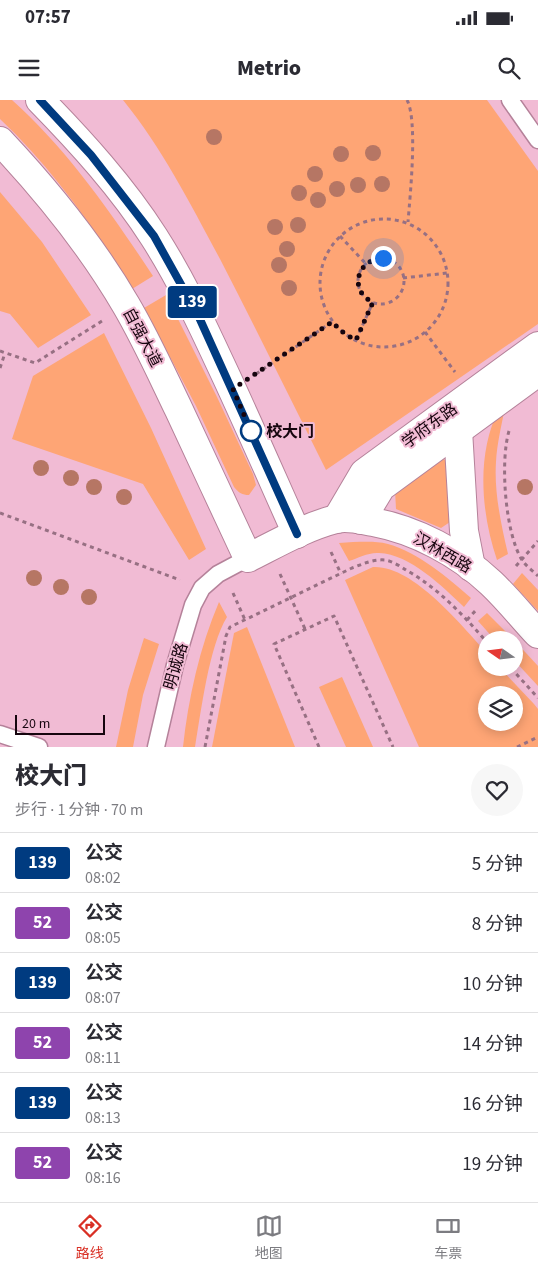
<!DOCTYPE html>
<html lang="zh">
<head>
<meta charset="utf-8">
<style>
  :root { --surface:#fff; --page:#f7f7f7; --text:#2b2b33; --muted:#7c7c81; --line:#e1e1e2; --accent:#d93025 }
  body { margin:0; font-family:"Source Sans 3","Noto Sans SC",sans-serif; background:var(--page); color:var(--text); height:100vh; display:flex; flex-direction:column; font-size:19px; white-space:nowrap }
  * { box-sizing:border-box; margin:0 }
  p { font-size:16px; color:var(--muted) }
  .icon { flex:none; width:28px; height:28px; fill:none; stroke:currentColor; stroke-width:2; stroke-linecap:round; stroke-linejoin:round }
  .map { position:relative; height:647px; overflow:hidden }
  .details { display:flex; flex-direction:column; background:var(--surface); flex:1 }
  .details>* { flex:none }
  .badge { padding:0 10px; border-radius:4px; font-size:18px; line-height:32px }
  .needle { width:32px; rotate:284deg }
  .tools { position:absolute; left:478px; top:531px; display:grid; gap:10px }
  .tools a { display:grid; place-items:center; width:45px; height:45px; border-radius:50%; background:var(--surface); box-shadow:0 2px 12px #0003; font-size:25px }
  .scale { position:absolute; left:15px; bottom:12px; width:90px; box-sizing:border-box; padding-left:5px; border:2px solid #16050e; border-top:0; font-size:14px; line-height:18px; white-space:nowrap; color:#16050e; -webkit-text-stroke:4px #f1bbd4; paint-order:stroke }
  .you { position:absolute; width:25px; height:25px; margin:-12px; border:4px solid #fff; border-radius:50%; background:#1a73e8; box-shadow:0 0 0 8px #1a73e833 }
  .map>.badge { position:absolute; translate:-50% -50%; box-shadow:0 0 0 2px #fff }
  .round { display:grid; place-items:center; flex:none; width:52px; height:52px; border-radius:26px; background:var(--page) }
  .head { display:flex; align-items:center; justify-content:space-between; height:85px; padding:0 15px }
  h1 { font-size:24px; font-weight:800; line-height:38px }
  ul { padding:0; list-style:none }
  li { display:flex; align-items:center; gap:15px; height:60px; padding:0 15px; border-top:1px solid var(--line) }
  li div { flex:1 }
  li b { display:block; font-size:19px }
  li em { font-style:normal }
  li .badge { min-width:55px; font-weight:700; text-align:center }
  .status { display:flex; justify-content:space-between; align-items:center; height:35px; padding:0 25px; background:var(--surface); direction:ltr }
  .status svg { height:14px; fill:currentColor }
  header { display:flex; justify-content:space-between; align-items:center; height:65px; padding:0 15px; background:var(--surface); font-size:22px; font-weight:800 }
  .dock { display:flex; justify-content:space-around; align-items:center; height:70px; border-top:1px solid var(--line); background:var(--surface); font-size:14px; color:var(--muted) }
  .dock a { display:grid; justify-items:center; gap:2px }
  .dock .current { color:var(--accent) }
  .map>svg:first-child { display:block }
  .green { fill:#fea575; fill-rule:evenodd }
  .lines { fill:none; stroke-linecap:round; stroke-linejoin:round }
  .service-casing { stroke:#b5829a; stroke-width:19 }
  .minor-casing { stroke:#b5829a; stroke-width:30 }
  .path { stroke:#977083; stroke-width:3; stroke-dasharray:4 4; stroke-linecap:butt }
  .service { stroke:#fff; stroke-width:16 }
  .minor { stroke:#fff; stroke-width:28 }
  .tree { fill:#b67664 }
  .line-casing { stroke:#fff; stroke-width:11 }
  .line { stroke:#003b80; stroke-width:8 }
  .walk { stroke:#16050e; stroke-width:5; stroke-dasharray:0 9 }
  .stop-dot { fill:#fff; stroke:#003b80; stroke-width:2.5 }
  .labels { text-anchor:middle; stroke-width:4; stroke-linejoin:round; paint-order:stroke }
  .street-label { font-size:16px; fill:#16050e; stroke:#f1bbd4 }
  .stop-label { font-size:16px; font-weight:bold; fill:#16050e; stroke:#f1bbd4; text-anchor:start }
</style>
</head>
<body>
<div class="status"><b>07:57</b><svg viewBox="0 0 49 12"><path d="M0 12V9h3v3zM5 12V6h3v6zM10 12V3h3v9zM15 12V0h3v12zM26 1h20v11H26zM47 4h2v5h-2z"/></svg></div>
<header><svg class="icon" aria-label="menu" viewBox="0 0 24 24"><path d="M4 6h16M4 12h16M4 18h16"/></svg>Metrio<svg class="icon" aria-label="search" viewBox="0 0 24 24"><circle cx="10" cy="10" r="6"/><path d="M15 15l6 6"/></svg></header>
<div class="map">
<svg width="538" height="647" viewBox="0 0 538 647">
  <rect width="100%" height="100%" fill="#f1bbd4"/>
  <!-- green -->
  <g class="green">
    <path d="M0 0H12C68 50 112 114 153 176L132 189C94 128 53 69 0 19Z"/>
    <path d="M123 0H487L538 71V224L326 370C291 300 256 229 220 159 191 105 162 48 123 0Z"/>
    <polygon points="0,92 42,142 91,215 38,248 10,214 0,211"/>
    <path d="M166 195 217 297 253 374 256 385 249 395C242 395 239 393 234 387L196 306 144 208Z"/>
    <polygon points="104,233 151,328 206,449 189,460 143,384 12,339 33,276"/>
    <path d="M499 309 504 312C501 328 497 344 496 362 494 392 501 424 508 454L497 460C481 413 476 354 499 309Z"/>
    <polygon points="437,357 451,362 453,420 441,428 396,409 395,390"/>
    <path d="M353 442C365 442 376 441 388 444 419 453 447 477 471 498L464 507C443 487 410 454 379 453 369 452 358 458 349 461L339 443Z"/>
    <path d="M373 467C413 465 461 525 486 552V568H500L534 604 538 609V647H419L345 480ZM486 595H514V622H486Z"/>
    <polygon points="522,473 538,490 538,511 513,484"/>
    <path d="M219 502 227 517C209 546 201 612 195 647H183C188 599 200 546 219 502Z"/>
    <polygon points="487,513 514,540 495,540 478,521"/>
    <polygon points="247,527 295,647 212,647 234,533"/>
    <polygon points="144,538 159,544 143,595 133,647 116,647 128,590"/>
    <polygon points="514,540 538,566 538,586 514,560"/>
    <polygon points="342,577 373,647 346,647 319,587"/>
  </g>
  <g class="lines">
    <defs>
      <g id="service">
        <polyline points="510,0 538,40"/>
        <polyline points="0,634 39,647"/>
        <polyline points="156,647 175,565 193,505 202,488 218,474 248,458"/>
      </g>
      <g id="minor">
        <path d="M40 0C81 42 122 87 154 137 179 176 199 218 219 261 246 318 271 376 297 434"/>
        <path d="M0 41C47 91 91 145 126 205 146 239 162 275 179 310 202 359 225 409 248 458 276 444 305 427 336 419 348 416 361 420 373 422 416 430 459 453 491 483 508 499 522 517 538 534"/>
        <polyline points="458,330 464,431 471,467"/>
        <polyline points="337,419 364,373 538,246"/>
        <polyline points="361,420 381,387 538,272"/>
      </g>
    </defs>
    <!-- service casing -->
    <use href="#service" class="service-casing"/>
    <!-- minor casing -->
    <use href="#minor" class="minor-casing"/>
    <!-- path -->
    <g class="path">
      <path d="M407 0C418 21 410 96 408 122"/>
      <circle cx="384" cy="183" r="64"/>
      <polyline points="340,136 366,164"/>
      <circle cx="381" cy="181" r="23"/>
      <polyline points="403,178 447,173"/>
      <polyline points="425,232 455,272"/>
      <polyline points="356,240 373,202"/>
      <polyline points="0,251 35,263 102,221"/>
      <polyline points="0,268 5,253"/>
      <polyline points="256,274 332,222"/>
      <path d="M509 331C500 361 505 433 522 460 526 466 533 471 538 476"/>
      <polyline points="0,413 180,480"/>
      <polyline points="331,452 341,474"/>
      <polyline points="516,466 538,441"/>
      <polyline points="280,474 305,529"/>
      <polyline points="233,493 245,520"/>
      <polyline points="467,520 477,509"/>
      <polyline points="511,568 538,598"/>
      <path d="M205 647 226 536 230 527 352 468C363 464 373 459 385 460 392 461 400 466 406 470 438 488 462 514 486 541"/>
      <polyline points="319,647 274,544 334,516 393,647"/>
      <polyline points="517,647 538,637"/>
    </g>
    <!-- service -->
    <use href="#service" class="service"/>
    <!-- minor -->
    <use href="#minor" class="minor"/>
  </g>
  <!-- trees -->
  <g class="tree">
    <circle cx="214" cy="37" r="8"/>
    <circle cx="373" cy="53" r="8"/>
    <circle cx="341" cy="54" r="8"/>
    <circle cx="315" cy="74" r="8"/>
    <circle cx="382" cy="84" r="8"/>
    <circle cx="358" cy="85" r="8"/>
    <circle cx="337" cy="89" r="8"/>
    <circle cx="299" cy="93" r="8"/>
    <circle cx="318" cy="100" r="8"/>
    <circle cx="298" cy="125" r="8"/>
    <circle cx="275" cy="127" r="8"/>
    <circle cx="287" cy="149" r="8"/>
    <circle cx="279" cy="165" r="8"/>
    <circle cx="289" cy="188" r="8"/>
    <circle cx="41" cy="368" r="8"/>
    <circle cx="71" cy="378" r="8"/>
    <circle cx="94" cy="387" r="8"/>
    <circle cx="525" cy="387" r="8"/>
    <circle cx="124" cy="397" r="8"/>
    <circle cx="34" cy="478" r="8"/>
    <circle cx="61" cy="487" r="8"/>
    <circle cx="89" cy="497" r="8"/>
  </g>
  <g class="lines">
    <defs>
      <polyline id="line" points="40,0 91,55 154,136 198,215 297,434"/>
    </defs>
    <!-- line casing -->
    <use href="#line" class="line-casing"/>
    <!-- line -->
    <use href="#line" class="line"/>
    <!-- walk -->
    <path class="walk" d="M251 331 233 289 332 222 346 235 356 240 373 202C348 191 357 159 383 158"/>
  </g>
  <!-- markers -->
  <circle class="stop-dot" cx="251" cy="331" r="10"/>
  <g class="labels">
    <!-- street labels -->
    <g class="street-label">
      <text transform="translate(143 237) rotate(62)" y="6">自强大道</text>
      <text transform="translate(429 325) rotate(-36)" y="6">学府东路</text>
      <text transform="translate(443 452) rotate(30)" y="6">汉林西路</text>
      <text transform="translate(175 566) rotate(-74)" y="6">明诚路</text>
    </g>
    <!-- stop labels -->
    <g class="stop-label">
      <text x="266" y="337">校大门</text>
    </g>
  </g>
</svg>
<div class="tools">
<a><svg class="needle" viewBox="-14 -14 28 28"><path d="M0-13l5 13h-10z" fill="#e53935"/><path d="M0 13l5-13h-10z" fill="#7c7c81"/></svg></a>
<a><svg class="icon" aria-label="layers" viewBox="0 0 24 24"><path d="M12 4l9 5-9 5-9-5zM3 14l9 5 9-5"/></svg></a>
</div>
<div class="scale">20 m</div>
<div class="you" style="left:383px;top:158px"></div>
<b class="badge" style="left:192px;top:202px;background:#003b80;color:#fff">139</b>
</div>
<section class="details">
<div class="head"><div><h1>校大门</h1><p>步行 · 1 分钟 · 70 m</p></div><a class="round"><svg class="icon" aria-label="heart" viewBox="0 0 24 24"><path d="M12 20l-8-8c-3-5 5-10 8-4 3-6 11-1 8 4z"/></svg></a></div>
<ul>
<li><span class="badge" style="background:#003b80;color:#fff">139</span><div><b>公交</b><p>08:02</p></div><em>5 分钟</em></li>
<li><span class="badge" style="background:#8e44ad;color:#fff">52</span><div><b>公交</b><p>08:05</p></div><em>8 分钟</em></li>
<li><span class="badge" style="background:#003b80;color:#fff">139</span><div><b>公交</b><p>08:07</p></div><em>10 分钟</em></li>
<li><span class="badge" style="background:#8e44ad;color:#fff">52</span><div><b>公交</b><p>08:11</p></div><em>14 分钟</em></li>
<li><span class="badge" style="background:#003b80;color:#fff">139</span><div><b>公交</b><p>08:13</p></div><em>16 分钟</em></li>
<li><span class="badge" style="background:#8e44ad;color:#fff">52</span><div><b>公交</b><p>08:16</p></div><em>19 分钟</em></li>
</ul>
</section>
<nav class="dock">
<a class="current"><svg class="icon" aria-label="directions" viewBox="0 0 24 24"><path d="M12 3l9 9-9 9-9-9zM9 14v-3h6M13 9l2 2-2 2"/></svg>路线</a>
<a><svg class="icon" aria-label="map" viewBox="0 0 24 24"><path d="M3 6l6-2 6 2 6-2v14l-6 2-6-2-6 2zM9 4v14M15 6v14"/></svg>地图</a>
<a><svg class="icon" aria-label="tickets" viewBox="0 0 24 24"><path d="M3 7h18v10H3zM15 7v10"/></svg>车票</a>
</nav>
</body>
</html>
